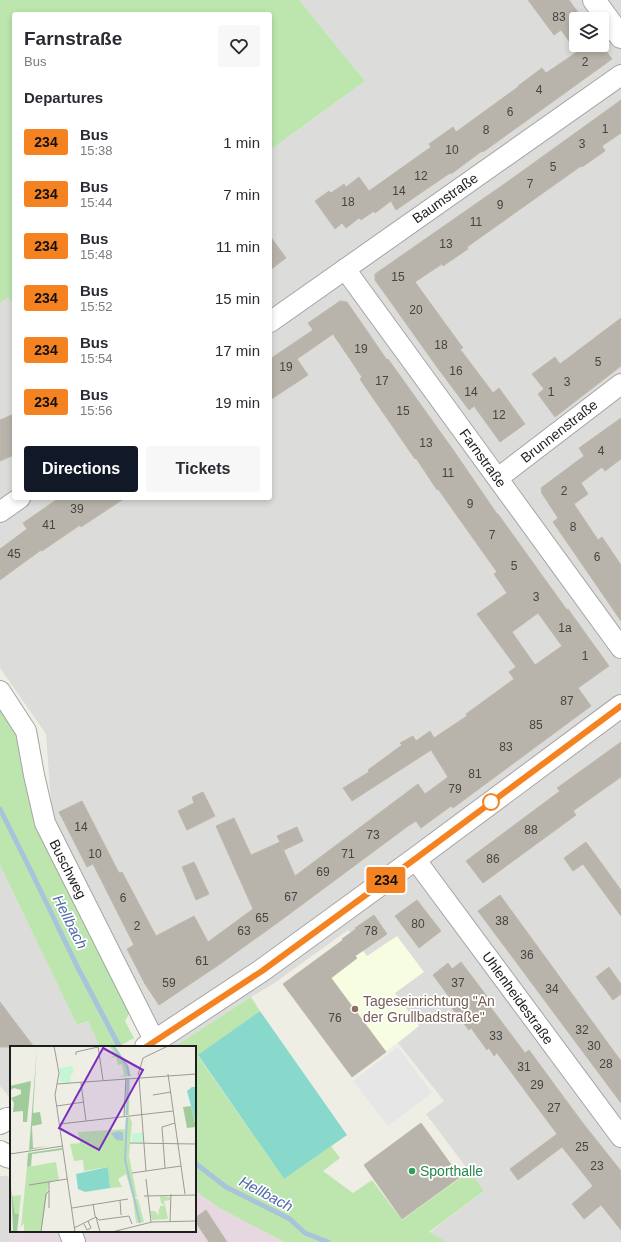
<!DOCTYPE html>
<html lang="en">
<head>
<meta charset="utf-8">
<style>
  :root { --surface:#fff; --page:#f7f7f7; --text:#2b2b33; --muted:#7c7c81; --accent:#111827 }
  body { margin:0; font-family:Arial,sans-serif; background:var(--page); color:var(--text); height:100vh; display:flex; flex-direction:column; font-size:15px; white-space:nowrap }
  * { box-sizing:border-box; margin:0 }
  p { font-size:13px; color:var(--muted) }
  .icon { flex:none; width:22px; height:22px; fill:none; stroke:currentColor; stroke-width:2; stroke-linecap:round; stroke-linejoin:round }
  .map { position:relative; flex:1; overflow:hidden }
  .sheet { position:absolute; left:12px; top:12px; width:260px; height:488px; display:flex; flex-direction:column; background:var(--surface); border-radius:4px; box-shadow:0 2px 6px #0003 }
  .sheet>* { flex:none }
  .badge { padding:0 8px; border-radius:3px; font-size:14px; line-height:26px }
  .controls { position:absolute; left:569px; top:12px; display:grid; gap:8px }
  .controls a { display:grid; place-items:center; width:40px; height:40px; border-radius:4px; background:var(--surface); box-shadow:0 2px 6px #0003; font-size:20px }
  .map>.badge { position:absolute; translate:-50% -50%; box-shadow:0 0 0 2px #fff }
  h2 { padding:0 12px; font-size:15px; line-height:36px }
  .round { display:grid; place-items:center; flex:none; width:42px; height:42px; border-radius:4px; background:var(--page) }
  .summary { display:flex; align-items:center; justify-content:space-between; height:68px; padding:0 12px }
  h1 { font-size:19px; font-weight:700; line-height:30px }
  .cta { display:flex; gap:8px; margin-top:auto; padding:8px 12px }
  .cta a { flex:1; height:46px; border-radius:4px; background:var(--accent); color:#fff; font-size:16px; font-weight:700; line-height:46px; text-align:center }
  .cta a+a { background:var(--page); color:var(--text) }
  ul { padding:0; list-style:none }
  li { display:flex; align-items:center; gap:12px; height:52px; padding:0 12px }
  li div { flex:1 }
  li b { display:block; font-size:15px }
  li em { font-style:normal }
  li .badge { min-width:44px; font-weight:700; text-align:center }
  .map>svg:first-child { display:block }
  .residential { fill:#dcdcdb; fill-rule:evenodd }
  .industrial { fill:#e7d7e1 }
  .education { fill:#f7fde0 }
  .grass { fill:#bde6ae }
  .pitch { fill:#88d9cc }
  .parking { fill:#e6e6e6 }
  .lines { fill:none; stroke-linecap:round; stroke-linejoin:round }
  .stream { stroke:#a8c4da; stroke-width:5 }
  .building { fill:#b8b4ab; stroke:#c0b8a8; fill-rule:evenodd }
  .minor-casing { stroke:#a5a5a5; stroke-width:22 }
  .tertiary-casing { stroke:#a5a5a5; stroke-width:24 }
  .minor { stroke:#fff; stroke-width:20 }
  .tertiary { stroke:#fff; stroke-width:22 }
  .line-casing { stroke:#fff; stroke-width:9 }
  .line { stroke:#f58220; stroke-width:6 }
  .stop-dot { fill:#fff; stroke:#f58220; stroke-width:2 }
  .education-dot { fill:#8d6e63; stroke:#fff; stroke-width:1.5 }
  .leisure-dot { fill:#2e9e5b; stroke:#fff; stroke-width:1.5 }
  .labels { text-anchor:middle; stroke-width:3.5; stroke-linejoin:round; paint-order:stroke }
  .number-label { font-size:12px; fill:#444441 }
  .street-label { font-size:14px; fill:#1e1e1e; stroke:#fff }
  .education-label { font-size:14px; fill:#785e54; stroke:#fff; text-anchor:start }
  .leisure-label { font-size:14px; fill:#27864d; stroke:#fff; text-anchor:start }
  .water-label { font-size:15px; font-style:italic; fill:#5069a9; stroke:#fff }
  .inset-river { fill:none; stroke:#a8c4da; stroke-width:2 }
  .inset-road { fill:none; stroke:#9b9b95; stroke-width:1 }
  .view { fill:#7b2cbf; fill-opacity:0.15; stroke:#7b2cbf; stroke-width:2 }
  .inset-edge { fill:none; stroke:#1e1e1e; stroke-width:2 }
</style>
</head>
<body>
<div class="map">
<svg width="621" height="1242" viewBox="0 0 621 1242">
  <rect width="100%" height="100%" fill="#efeee5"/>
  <!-- residential -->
  <g class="residential">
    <path d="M299 0H621V1242H447L429 1233 484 1191 426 1114 444 1101 398 1043 419 1026 348 930 273 984 251 997 174 1047H167L50 817 51 802 46 734 0 668V303L8 297 14 306V498H270V150L365 81ZM576 19H602V45H576Z"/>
    <polygon points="0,865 77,1025 88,1021 100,1047 11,1047 11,1099 0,1086"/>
    <polygon points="0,1176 7,1176 11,1180 11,1231 27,1231 7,1242 0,1242"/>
  </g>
  <!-- industrial -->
  <polygon class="industrial" points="195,1191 221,1209 284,1242 7,1242 27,1231 195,1231"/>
  <!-- education -->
  <polygon class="education" points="397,936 424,972 395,993 419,1026 352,1077 283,984 343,940 361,949 367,956"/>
  <!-- grass -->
  <g class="grass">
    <polygon points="0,0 299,0 365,81 270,150 270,14 14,14 14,306 8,297 0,303"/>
    <polygon points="0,708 19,737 131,1010 125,1021 134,1038 118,1047 100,1047 88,1021 77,1025 0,865"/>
    <polygon points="251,997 260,1011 198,1056 284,1179 331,1146 340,1158 323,1171 353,1193 372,1180 402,1220 470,1171 484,1191 429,1232 447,1242 284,1242 221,1209 195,1191 195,1047 174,1047"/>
  </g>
  <!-- pitch -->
  <polygon class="pitch" points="260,1011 347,1135 284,1179 198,1055"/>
  <!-- parking -->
  <polygon class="parking" points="398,1047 432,1093 388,1126 353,1081"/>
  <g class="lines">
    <!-- stream -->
    <g class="stream">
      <polyline points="0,809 31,871 78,968 119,1046"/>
      <polyline points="195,1163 226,1187 290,1219 305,1233 328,1242"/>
    </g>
  </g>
  <!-- building -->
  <g class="building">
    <polygon points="528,0 569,0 580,15 576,18 576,45 602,45 612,59 483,152 482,151 451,174 450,173 396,210 391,201 375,213 374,211 361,220 359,218 346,228 342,223 335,229 315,201 329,191 331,193 344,184 346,187 359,177 369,191 431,147 429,144 453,127 456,132 518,87 518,86 542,68 546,73 577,52 561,30 554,35"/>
    <polygon points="621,100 621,133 602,146 605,151 582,167 581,166 467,247 468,249 443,266 442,264 415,282 463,348 460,349 493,393 499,388 525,424 500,442 474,406 469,410 437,367 375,280 375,274 510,180"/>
    <polygon points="270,236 286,258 270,270"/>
    <path d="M340 301 347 302 387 360 388 359 454 451 497 514H498L567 610 568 609 609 666 578 688 591 706 453 808 451 806 421 828 416 821 408 826 280 921 220 964 159 1005 145 984 127 949 134 945 93 864 87 867 59 812 82 801 119 873 122 872 156 936 194 916 208 942 253 909 216 826 234 818 251 855 280 842 295 876 418 784 425 794 448 777 431 750 352 801 343 788 369 772 368 770 402 745 400 743 413 736 416 741 430 731 434 738 467 716 466 714 514 679 509 672 516 667 477 614 507 593 494 574 497 572 438 489 437 490 416 458 415 459 364 385 360 379 362 377 333 334 297 359 308 375 270 400V359L313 330 308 323ZM538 613 562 646 535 665 512 632Z"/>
    <polygon points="621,318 621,366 555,417 538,394 544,389 532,374 555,357 560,364"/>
    <polygon points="14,414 14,455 0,461 0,420"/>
    <polygon points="621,418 621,459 605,471 602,467 581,483 588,494 574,504 598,540 602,537 621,565 621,621 553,522 558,518 541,492 542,491 541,488 584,456 579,448"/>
    <polygon points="59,498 125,498 81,527 80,525 42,551 41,550 0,580 0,549 27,529 23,523"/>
    <polygon points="621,742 621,777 573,811 576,815 483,883 466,861 560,791 557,788"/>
    <polygon points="203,792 215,816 187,830 178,811 194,803 192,797"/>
    <polygon points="297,827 303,841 284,850 277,836"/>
    <polygon points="586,842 621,890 621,916 583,864 573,871 564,858"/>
    <polygon points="194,862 209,894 196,900 182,867"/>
    <polygon points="500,895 621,1061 621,1103 478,911"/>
    <polygon points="417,900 441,931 419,948 395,916"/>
    <polygon points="374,915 387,934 355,956 357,958 331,978 386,1052 352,1077 283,984 343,940 342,939 356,929 355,928"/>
    <polygon points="461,962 492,1003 489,1005 525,1053 529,1050 582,1122 621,1171 621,1230 601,1205 584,1219 572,1204 593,1186 562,1147 518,1180 510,1169 557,1134 497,1053 494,1056 489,1048 487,1050 471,1028 469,1030 460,1019 452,1008 456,1006 433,975 448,963 452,969"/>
    <polygon points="609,967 621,984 621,994 613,1000 596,977"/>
    <polygon points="0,1002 12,1018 34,1047 0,1047"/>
    <polygon points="421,1123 460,1177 402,1219 364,1165"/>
    <polygon points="206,1210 227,1242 209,1242 195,1221 195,1218"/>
  </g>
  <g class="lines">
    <defs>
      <g id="minor">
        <polyline points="345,269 621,648"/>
        <polyline points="270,322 621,75"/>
        <polyline points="498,478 621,384"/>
        <polyline points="0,512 20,498"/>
        <polyline points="0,691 26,731 34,775 45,823 155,1042"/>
        <polyline points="415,859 621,1137"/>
      </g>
      <g id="tertiary">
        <polyline points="594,0 621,37"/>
        <polyline points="146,1047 261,971 415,859 621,706"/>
        <polyline points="0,1123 7,1119 11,1119"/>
        <polyline points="0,1152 7,1156 11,1157"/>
        <polyline points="70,1231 74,1242"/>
      </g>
    </defs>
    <!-- minor casing -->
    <use href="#minor" class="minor-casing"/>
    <!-- tertiary casing -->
    <use href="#tertiary" class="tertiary-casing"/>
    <!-- minor -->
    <use href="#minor" class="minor"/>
    <!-- tertiary -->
    <use href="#tertiary" class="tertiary"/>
  </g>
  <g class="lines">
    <defs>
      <polyline id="line" points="146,1047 262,971 415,859 621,706"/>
    </defs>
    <!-- line casing -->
    <use href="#line" class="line-casing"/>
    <!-- line -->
    <use href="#line" class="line"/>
  </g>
  <!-- markers -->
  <circle class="stop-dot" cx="491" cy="802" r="8"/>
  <circle class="education-dot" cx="355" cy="1009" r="4"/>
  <circle class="leisure-dot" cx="412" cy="1171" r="4"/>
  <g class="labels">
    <!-- number labels -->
    <g class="number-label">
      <text x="559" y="21">83</text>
      <text x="585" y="66">2</text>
      <text x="539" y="94">4</text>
      <text x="510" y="116">6</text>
      <text x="605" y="133">1</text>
      <text x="486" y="134">8</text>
      <text x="582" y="148">3</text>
      <text x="452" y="154">10</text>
      <text x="553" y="171">5</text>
      <text x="421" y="180">12</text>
      <text x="530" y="188">7</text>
      <text x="399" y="195">14</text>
      <text x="348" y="206">18</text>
      <text x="500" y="209">9</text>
      <text x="476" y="226">11</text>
      <text x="446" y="248">13</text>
      <text x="398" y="281">15</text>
      <text x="416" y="314">20</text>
      <text x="441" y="349">18</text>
      <text x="361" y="353">19</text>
      <text x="598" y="366">5</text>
      <text x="286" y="371">19</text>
      <text x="456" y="375">16</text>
      <text x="382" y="385">17</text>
      <text x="567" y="386">3</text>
      <text x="471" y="396">14</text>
      <text x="551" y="396">1</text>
      <text x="403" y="415">15</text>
      <text x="499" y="419">12</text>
      <text x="426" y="447">13</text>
      <text x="601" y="455">4</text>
      <text x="448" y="477">11</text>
      <text x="564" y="495">2</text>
      <text x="470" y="508">9</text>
      <text x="77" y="513">39</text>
      <text x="49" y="529">41</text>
      <text x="573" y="531">8</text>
      <text x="492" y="539">7</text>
      <text x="14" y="558">45</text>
      <text x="597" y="561">6</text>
      <text x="514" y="570">5</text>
      <text x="536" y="601">3</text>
      <text x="565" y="632">1a</text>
      <text x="585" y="660">1</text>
      <text x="567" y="705">87</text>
      <text x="536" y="729">85</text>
      <text x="506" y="751">83</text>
      <text x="475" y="778">81</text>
      <text x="455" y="793">79</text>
      <text x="81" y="831">14</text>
      <text x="531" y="834">88</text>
      <text x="373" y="839">73</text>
      <text x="95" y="858">10</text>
      <text x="348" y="858">71</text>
      <text x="493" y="863">86</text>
      <text x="323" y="876">69</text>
      <text x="291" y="901">67</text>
      <text x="123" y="902">6</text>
      <text x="262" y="922">65</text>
      <text x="502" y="925">38</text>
      <text x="418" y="928">80</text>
      <text x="137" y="930">2</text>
      <text x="244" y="935">63</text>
      <text x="371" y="935">78</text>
      <text x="527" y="959">36</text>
      <text x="202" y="965">61</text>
      <text x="169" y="987">59</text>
      <text x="458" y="987">37</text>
      <text x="552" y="993">34</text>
      <text x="335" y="1022">76</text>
      <text x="582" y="1034">32</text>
      <text x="496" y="1040">33</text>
      <text x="594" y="1050">30</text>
      <text x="606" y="1068">28</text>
      <text x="524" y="1071">31</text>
      <text x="537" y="1089">29</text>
      <text x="554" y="1112">27</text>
      <text x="582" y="1151">25</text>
      <text x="597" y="1170">23</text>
    </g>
    <!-- street labels -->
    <g class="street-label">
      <text transform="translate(445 198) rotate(-35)" y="5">Baumstraße</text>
      <text transform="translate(559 431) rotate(-38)" y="5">Brunnenstraße</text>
      <text transform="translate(483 458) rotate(54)" y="5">Farnstraße</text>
      <text transform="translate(68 869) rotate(63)" y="5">Buschweg</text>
      <text transform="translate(518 998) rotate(54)" y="5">Uhlenheidestraße</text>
    </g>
    <!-- education labels -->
    <g class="education-label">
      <text x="363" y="1006">Tageseinrichtung "An<tspan x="363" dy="16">der Grullbadstraße"</tspan></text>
    </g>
    <!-- leisure labels -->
    <g class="leisure-label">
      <text x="420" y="1176">Sporthalle</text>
    </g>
    <!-- water labels -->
    <g class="water-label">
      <text transform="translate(70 922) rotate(63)" y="5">Hellbach</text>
      <text transform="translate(266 1194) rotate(28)" y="5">Hellbach</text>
    </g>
  </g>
  <!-- overview -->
  <g transform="translate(10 1046)">
    <rect width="186" height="186" fill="#efeee5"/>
    <path d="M99 0H105L108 4 119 21 121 30 108 31 114 29 112 18 108 19 106 11 100 12 105 9ZM120 32 119 69H115L116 35ZM116 71H120L122 77 119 110 127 151 123 152 116 128 108 133 112 141 100 142 98 121 74 125 73 114 64 115 60 98 70 97 68 86 115 83ZM46 116 49 134 39 136 31 186H14V177L11 181 17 121ZM11 149 9 168 5 169 2 150ZM150 150 160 151V154L154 155 158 173 142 174 140 165H145L148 169 151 167 148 168 150 160H155L151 157ZM123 152 128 153 134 176 126 177Z" fill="#bde6ae"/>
    <path d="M27 0 23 67 30 66 32 78 22 80 23 102 38 100 19 104ZM21 35 17 76H13V65L3 66 4 57 1 52 11 48V44L4 42 0 44V40ZM181 60 186 81 177 82 173 61ZM52 102V104L22 108 21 120 17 121 18 107ZM1 142 5 168H9L7 186H0L3 184Z" fill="#a0cc9c"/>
    <path d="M62 20 64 26 60 30 61 37 50 36V22ZM133 86V96H122V88Z" fill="#c5f6d3"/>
    <path d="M182 41H186L185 75 177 45ZM98 121 100 142 75 146 68 143 66 128Z" fill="#88d9cc"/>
    <path d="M110 85 113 87V95L106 94 101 87Z" fill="#a8c4da"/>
    <path class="inset-river" d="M103 0 117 20 119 30M117 69 118 33M117 72 115 114 130 177"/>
    <path class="inset-road" d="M44 0 49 27 45 49 65 186M88 0 93 34M66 9V6L88 1M158 28 175 148M128 29 133 12 158 0M129 32 136 125M71 37 76 75M47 38 186 28M143 49 161 46M47 60 74 56M114 71 116 32M50 78 163 65M120 97 186 98M0 108 53 100M155 122 152 81 165 77M122 127 171 120M136 133 141 176M39 136V162M19 139 57 133M134 150 186 149M110 154 111 169M83 158 85 170 89 174 119 170 122 178M62 162 118 153M160 176 161 148M74 178 77 184 81 182 78 175M64 182 86 171 90 186M31 186 36 148 39 145M102 186 142 176 186 175"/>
    <path class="view" d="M93 2 133 24 89 104 49 82Z"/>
    <rect width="186" height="186" class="inset-edge"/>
  </g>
</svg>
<div class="controls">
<a><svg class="icon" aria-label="layers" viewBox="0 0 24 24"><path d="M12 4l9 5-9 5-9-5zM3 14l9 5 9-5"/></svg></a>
</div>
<b class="badge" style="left:386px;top:880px;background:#f58220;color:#111">234</b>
<section class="sheet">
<div class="summary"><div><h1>Farnstraße</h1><p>Bus</p></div><a class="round"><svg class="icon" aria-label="heart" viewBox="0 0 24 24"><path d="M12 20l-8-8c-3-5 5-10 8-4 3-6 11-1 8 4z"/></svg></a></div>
<h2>Departures</h2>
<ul>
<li><span class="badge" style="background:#f58220;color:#111">234</span><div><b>Bus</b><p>15:38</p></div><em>1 min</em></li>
<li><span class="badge" style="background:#f58220;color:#111">234</span><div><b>Bus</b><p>15:44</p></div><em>7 min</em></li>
<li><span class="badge" style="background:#f58220;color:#111">234</span><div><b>Bus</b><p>15:48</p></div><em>11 min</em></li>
<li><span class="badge" style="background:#f58220;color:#111">234</span><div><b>Bus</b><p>15:52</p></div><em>15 min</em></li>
<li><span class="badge" style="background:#f58220;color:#111">234</span><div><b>Bus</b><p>15:54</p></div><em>17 min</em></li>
<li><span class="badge" style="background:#f58220;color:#111">234</span><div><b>Bus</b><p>15:56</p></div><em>19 min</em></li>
</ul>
<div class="cta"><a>Directions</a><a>Tickets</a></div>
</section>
</div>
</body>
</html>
